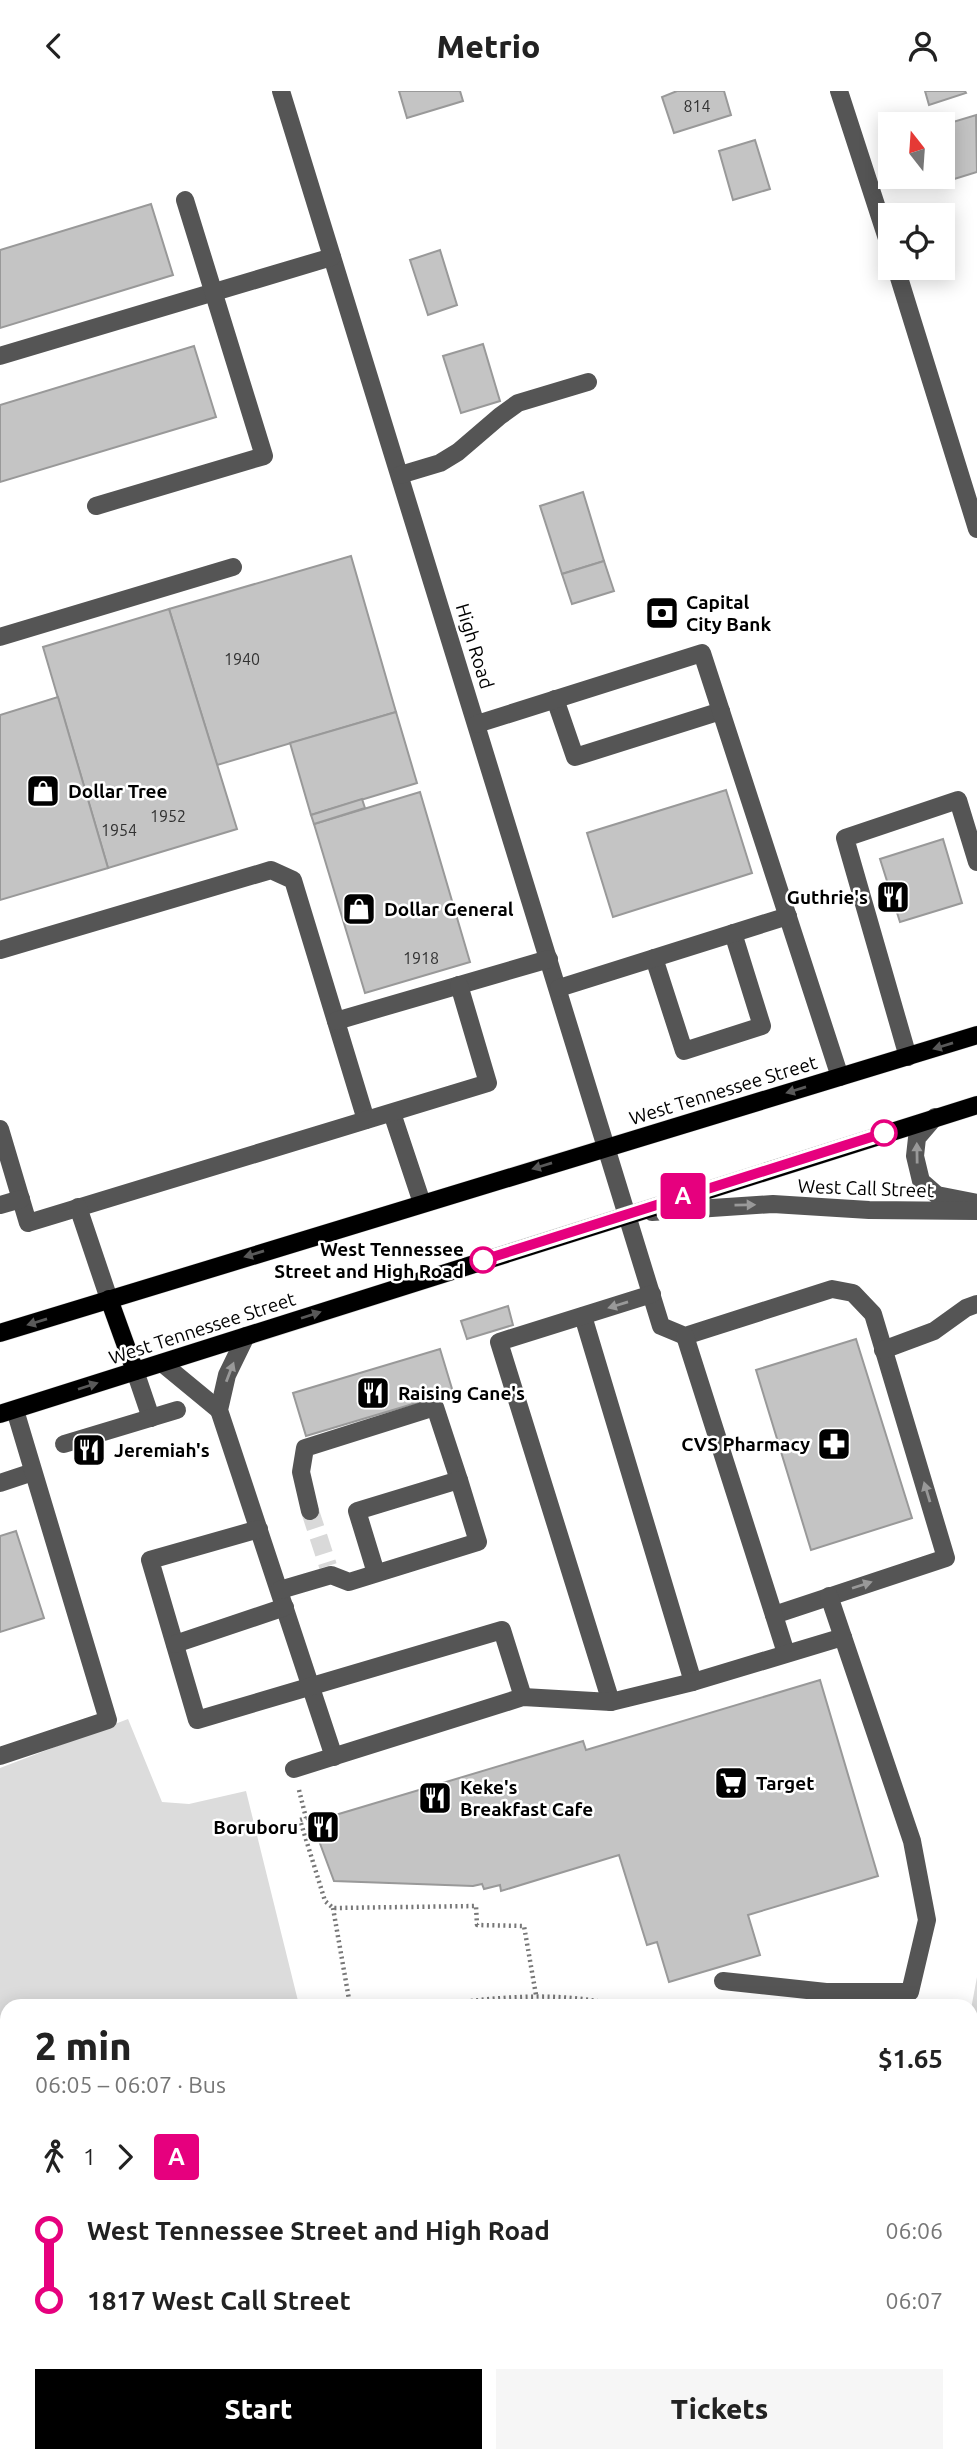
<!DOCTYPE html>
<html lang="en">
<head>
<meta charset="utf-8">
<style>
  :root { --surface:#fff; --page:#f6f6f6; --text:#222; --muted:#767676; --accent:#000 }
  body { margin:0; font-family:Ubuntu,sans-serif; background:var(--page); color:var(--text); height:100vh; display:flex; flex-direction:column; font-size:26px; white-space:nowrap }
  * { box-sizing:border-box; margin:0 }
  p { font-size:23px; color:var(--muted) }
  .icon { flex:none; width:38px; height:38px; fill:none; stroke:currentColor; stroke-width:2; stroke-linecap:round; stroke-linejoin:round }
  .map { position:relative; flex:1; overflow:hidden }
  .sheet { position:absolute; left:0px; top:1908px; width:978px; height:464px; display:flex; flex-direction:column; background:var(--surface); border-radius:21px 21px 0 0; box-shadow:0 4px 18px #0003 }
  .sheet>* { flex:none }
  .badge { padding:0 14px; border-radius:5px; font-size:24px; line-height:46px }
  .needle { width:46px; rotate:343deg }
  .tools { position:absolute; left:878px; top:21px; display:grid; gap:14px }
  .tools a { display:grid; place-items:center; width:77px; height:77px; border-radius:0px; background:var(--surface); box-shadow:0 4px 18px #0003; font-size:35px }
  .map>.badge { position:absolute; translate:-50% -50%; box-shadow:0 0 0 4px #fff }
  .legs { display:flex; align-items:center; gap:10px; height:77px; padding:0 35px; font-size:23px }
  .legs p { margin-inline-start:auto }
  .summary { display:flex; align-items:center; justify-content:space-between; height:119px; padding:0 35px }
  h1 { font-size:38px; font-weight:800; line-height:52px }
  .primary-button { display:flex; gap:14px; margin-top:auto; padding:14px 35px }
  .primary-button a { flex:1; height:80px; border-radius:0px; background:var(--accent); color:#fff; font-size:28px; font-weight:800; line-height:80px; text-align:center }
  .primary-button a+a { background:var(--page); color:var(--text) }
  ul { padding:0 35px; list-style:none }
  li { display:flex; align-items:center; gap:24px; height:70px; font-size:26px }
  li i { display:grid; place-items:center; width:10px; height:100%; margin:0 9px; background:currentColor }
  li i::after { content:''; width:18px; height:18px; margin:-9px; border:5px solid; border-radius:50%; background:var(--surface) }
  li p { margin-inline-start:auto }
  li:first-child i { background:linear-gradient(#0000 50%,currentColor 0) }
  li:last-child i { background:linear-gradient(currentColor 50%,#0000 0) }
  header { display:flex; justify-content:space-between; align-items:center; height:91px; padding:0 35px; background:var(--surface); font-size:32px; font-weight:800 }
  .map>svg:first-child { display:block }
  .green { fill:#dcdcdc }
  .water { fill:#a3a3a3 }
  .building { fill:#c4c4c4; stroke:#999; stroke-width:2 }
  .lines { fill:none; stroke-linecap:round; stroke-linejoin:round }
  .minor-tunnel { stroke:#d9d9d9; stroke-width:18; stroke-dasharray:18 9; stroke-linecap:butt }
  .major-casing { stroke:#dbdbdb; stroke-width:19 }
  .path { stroke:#777; stroke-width:4.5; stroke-dasharray:2 3.5; stroke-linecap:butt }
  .minor { stroke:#555; stroke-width:18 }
  .major { stroke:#000; stroke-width:18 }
  .oneway { fill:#595959 }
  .oneway2 { fill:#999 }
  .line-1-casing { stroke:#fff; stroke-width:16 }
  .line-1 { stroke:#e6007e; stroke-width:10 }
  .stop-1-dot { fill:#fff; stroke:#e6007e; stroke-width:3.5 }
  .labels { text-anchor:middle; stroke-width:5; stroke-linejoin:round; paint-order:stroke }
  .number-label { font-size:16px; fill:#313131 }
  .poi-label { font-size:19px; font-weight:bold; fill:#000; stroke:#fff; text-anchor:start }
  .street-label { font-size:19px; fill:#000; stroke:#fff }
  .stop-label { font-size:19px; font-weight:bold; fill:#000; stroke:#fff; text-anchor:end }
</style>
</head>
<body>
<header><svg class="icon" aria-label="back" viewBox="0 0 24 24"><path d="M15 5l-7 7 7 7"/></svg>Metrio<svg class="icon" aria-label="person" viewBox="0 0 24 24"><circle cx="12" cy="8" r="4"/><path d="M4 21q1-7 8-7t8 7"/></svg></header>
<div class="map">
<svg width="977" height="2371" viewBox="0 0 977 2371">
  <rect width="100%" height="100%" fill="#fff"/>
  <!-- green -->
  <g class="green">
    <polygon points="128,1628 162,1711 189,1713 246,1700 299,1914 242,1911 241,1914 7,1914 7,2221 0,2224 0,1677"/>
    <polygon points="977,1886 977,1991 971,1983 971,1918"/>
  </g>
  <!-- water -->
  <polygon class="water" points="0,2279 7,2281 7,2353 0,2351"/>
  <!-- building -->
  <g class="building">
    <polygon points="399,0 460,0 463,10 407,27"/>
    <polygon points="677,0 724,0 731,24 674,42 662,6"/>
    <polygon points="925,0 965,0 966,2 929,14"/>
    <polygon points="976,24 977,81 951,89 943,63 943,34"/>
    <polygon points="755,49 770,98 733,109 719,60"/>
    <polygon points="151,113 173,184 0,237 0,159"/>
    <polygon points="440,159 457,214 428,224 410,169"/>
    <polygon points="483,253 500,310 461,322 443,265"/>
    <polygon points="194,255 216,326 0,391 0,314"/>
    <polygon points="583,401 604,470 562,483 540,415"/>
    <polygon points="351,465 396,621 217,674 169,518"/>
    <polygon points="604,470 614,500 572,513 562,483"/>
    <polygon points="169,518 237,738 108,777 43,556"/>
    <polygon points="58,606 108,777 0,809 0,624"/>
    <polygon points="396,621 417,692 311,724 290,652"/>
    <polygon points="726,699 752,782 613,826 587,742"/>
    <polygon points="420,701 470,871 365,902 314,733"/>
    <polygon points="362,708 365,717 314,733 311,724"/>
    <polygon points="943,748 962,812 900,831 880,768"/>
    <polygon points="508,1215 513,1234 467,1248 461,1230"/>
    <polygon points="856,1248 912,1427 811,1459 756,1279"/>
    <polygon points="440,1258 453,1301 306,1345 293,1302"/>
    <polygon points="16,1440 44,1527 0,1541 0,1445"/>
    <polygon points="820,1589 878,1785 748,1824 760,1864 669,1891 657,1851 647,1854 619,1764 501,1800 500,1794 484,1798 482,1793 473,1795 334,1790 312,1731 583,1650 586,1659"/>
    <polygon points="44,2364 76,2364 89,2371 41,2371"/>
    <polygon points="612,2364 671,2364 682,2371 608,2371"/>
  </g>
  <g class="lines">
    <!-- minor-tunnel -->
    <polyline class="minor-tunnel" points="310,1420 328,1475"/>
    <defs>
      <g id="major">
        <polyline points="109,1208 135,1280"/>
        <polyline points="0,1242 977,944"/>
        <polyline points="0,1323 977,1014"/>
      </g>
    </defs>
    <!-- major casing -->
    <use href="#major" class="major-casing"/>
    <!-- path -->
    <g class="path">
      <polyline points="299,1699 306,1727 300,1729 325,1810 333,1817 476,1815 477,1834 524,1835 536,1904"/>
      <polyline points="333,1817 350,1914"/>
      <path d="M438 1914C499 1906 556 1900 617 1914"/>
      <polyline points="0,1970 7,1968"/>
      <polyline points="971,2013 977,2016"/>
      <polyline points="971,2359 977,2360"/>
      <polyline points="587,2371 591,2364"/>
      <polyline points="920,2371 924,2364"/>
    </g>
    <!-- minor -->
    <g class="minor">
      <polyline points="281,0 661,1235 685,1245 832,1198 853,1202 873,1223 946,1467 774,1524"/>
      <polyline points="839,0 891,160"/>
      <polyline points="896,177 977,438"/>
      <polyline points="0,265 332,166"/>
      <polyline points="400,384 440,372 458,361 500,325 518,312 588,291"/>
      <polyline points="96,415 264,365 185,109"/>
      <polyline points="0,546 233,476"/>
      <polyline points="555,608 575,666 721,620"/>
      <polyline points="477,633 702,562 840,986"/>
      <polyline points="0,859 271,779 293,789 366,1029"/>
      <polyline points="654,867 684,960 762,935 733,842"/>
      <polyline points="559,897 788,825"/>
      <polyline points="336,930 549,868"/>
      <polyline points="908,966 845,747 958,709 977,771"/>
      <polyline points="392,1022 422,1112"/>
      <polyline points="935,1026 917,1047 915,1065 921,1090 937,1104 977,1112"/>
      <polyline points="0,1038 28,1132 488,992 459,894"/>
      <polyline points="0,1114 21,1108"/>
      <polyline points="78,1116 109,1208"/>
      <polyline points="652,1121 773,1113 869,1119 977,1120"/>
      <polyline points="583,1225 693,1591"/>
      <polyline points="246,1245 227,1284 219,1319 334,1666"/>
      <polyline points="685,1245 786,1562"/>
      <polyline points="883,1259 934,1240 966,1217 977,1213"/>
      <polyline points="162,1272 219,1319"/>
      <polyline points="135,1280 151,1327"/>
      <polyline points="64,1353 177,1319"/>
      <polyline points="0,1392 33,1381"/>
      <polyline points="310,1420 301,1381 305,1357 435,1316 459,1389"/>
      <polyline points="259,1438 150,1469 197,1629 502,1539 523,1606"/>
      <polyline points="280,1499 331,1484 349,1491 478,1451 459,1389 357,1420 376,1482"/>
      <polyline points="175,1553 285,1516"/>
      <polyline points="611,1611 499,1251 652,1203"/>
      <polyline points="0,1665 108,1629 15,1319"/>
      <polyline points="294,1678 523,1606 611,1611 693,1591 843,1546"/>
      <polyline points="723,1890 826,1901 910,1901 927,1829 912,1750 829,1505"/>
      <polyline points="332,2371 338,2364"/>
    </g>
    <!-- major -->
    <use href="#major" class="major"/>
  </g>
  <!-- one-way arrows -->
  <defs><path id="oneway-solid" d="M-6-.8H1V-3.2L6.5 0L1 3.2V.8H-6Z" transform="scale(1.75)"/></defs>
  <g class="oneway">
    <use href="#oneway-solid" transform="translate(943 955) rotate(163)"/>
    <use href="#oneway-solid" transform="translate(796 999) rotate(163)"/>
    <use href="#oneway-solid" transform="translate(542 1075) rotate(163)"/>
    <use href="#oneway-solid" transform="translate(254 1163) rotate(163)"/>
    <use href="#oneway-solid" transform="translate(311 1224) rotate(-18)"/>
    <use href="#oneway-solid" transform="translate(37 1231) rotate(163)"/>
    <use href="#oneway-solid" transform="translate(88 1295) rotate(-18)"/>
  </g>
  <g class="oneway2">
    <use href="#oneway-solid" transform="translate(917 1062) rotate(-91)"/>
    <use href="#oneway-solid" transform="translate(745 1114) rotate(-1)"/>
    <use href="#oneway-solid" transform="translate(618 1214) rotate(163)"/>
    <use href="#oneway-solid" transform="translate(230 1281) rotate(-69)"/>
    <use href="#oneway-solid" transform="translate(927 1401) rotate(-107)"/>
    <use href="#oneway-solid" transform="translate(862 1494) rotate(-18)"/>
  </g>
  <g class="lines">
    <defs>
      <polyline id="line-1" points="483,1169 884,1042"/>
    </defs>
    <!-- line-1 casing -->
    <use href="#line-1" class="line-1-casing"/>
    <!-- line-1 -->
    <use href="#line-1" class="line-1"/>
  </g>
  <!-- icons -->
  <defs>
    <symbol id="bank-square" viewBox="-11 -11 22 22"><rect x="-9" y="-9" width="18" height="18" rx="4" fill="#000" stroke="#fff"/><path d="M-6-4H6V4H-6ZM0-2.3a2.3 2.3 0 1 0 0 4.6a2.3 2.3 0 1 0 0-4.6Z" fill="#fff"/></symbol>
    <symbol id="shop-square" viewBox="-11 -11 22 22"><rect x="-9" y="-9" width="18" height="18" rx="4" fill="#000" stroke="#fff"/><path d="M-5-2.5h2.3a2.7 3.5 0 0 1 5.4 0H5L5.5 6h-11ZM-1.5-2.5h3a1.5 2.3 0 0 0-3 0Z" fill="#fff"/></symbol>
    <symbol id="restaurant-square" viewBox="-11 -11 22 22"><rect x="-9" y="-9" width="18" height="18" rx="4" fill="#000" stroke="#fff"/><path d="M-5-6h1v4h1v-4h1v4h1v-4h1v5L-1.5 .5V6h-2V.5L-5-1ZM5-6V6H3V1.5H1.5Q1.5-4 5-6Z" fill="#fff"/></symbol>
    <symbol id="pharmacy-square" viewBox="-11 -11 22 22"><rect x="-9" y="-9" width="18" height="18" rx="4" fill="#000" stroke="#fff"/><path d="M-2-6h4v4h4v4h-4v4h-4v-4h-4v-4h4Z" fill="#fff"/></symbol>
    <symbol id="supermarket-square" viewBox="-11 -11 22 22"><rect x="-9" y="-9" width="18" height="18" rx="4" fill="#000" stroke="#fff"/><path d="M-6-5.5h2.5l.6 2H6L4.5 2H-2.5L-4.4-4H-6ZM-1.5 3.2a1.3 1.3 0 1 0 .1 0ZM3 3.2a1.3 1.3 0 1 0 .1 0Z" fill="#fff"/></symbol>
  </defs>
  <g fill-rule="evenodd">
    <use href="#bank-square" x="643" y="503" width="38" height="38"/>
    <use href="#shop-square" x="24" y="681" width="38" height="38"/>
    <use href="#restaurant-square" x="874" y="787" width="38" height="38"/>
    <use href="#shop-square" x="340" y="799" width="38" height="38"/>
    <use href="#restaurant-square" x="354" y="1283" width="38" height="38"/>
    <use href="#pharmacy-square" x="815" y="1334" width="38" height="38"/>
    <use href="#restaurant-square" x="70" y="1340" width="38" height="38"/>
    <use href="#supermarket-square" x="712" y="1673" width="38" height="38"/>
    <use href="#restaurant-square" x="416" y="1688" width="38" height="38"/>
    <use href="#restaurant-square" x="304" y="1717" width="38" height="38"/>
  </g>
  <!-- markers -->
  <g class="stop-1-dot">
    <circle cx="884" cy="1042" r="12"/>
    <circle cx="483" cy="1169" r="12"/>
  </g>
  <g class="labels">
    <!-- number labels -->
    <g class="number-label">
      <text x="697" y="21">814</text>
      <text x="242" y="574">1940</text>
      <text x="168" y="731">1952</text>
      <text x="119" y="745">1954</text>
      <text x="421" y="873">1918</text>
    </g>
    <!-- poi labels -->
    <g class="poi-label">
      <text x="686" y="518">Capital<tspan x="686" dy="22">City Bank</tspan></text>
      <text x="68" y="707">Dollar Tree</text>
      <text x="868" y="813" text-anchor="end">Guthrie's</text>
      <text x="384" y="825">Dollar General</text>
      <text x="398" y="1309">Raising Cane's</text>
      <text x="810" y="1360" text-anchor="end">CVS Pharmacy</text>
      <text x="114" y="1366">Jeremiah's</text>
      <text x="756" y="1699">Target</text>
      <text x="460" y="1703">Keke's<tspan x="460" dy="22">Breakfast Cafe</tspan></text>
      <text x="298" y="1743" text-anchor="end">Boruboru</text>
    </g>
    <!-- street labels -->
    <g class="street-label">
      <text transform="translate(475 555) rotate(73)" y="7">High Road</text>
      <text transform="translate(723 999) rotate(-17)" y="7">West Tennessee Street</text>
      <text transform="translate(866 1097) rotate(2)" y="7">West Call Street</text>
      <text transform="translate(202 1237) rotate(-18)" y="7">West Tennessee Street</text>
    </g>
    <!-- stop labels -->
    <g class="stop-label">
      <text x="464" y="1165">West Tennessee<tspan x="464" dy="22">Street and High Road</tspan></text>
    </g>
  </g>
</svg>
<div class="tools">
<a><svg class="needle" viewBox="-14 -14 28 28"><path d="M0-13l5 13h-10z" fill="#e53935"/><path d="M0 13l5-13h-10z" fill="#767676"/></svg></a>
<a><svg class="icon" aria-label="locate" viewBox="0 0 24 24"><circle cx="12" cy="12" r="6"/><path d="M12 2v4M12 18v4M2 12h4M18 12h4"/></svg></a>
</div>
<b class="badge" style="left:683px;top:1105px;background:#e6007e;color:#fff">A</b>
<section class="sheet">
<div class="summary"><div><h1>2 min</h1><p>06:05 – 06:07 · Bus</p></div><b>$1.65</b></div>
<div class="legs"><svg class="icon" aria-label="walk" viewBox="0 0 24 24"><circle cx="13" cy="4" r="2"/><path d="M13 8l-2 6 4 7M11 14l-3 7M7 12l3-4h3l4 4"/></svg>1<svg class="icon" aria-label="forward" viewBox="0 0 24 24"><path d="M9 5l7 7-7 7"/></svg><b class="badge" style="background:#e6007e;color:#fff">A</b></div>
<ul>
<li><i style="color:#e6007e"></i><b>West Tennessee Street and High Road</b><p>06:06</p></li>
<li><i style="color:#e6007e"></i><b>1817 West Call Street</b><p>06:07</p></li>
</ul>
<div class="primary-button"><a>Start</a><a>Tickets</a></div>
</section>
</div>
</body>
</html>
